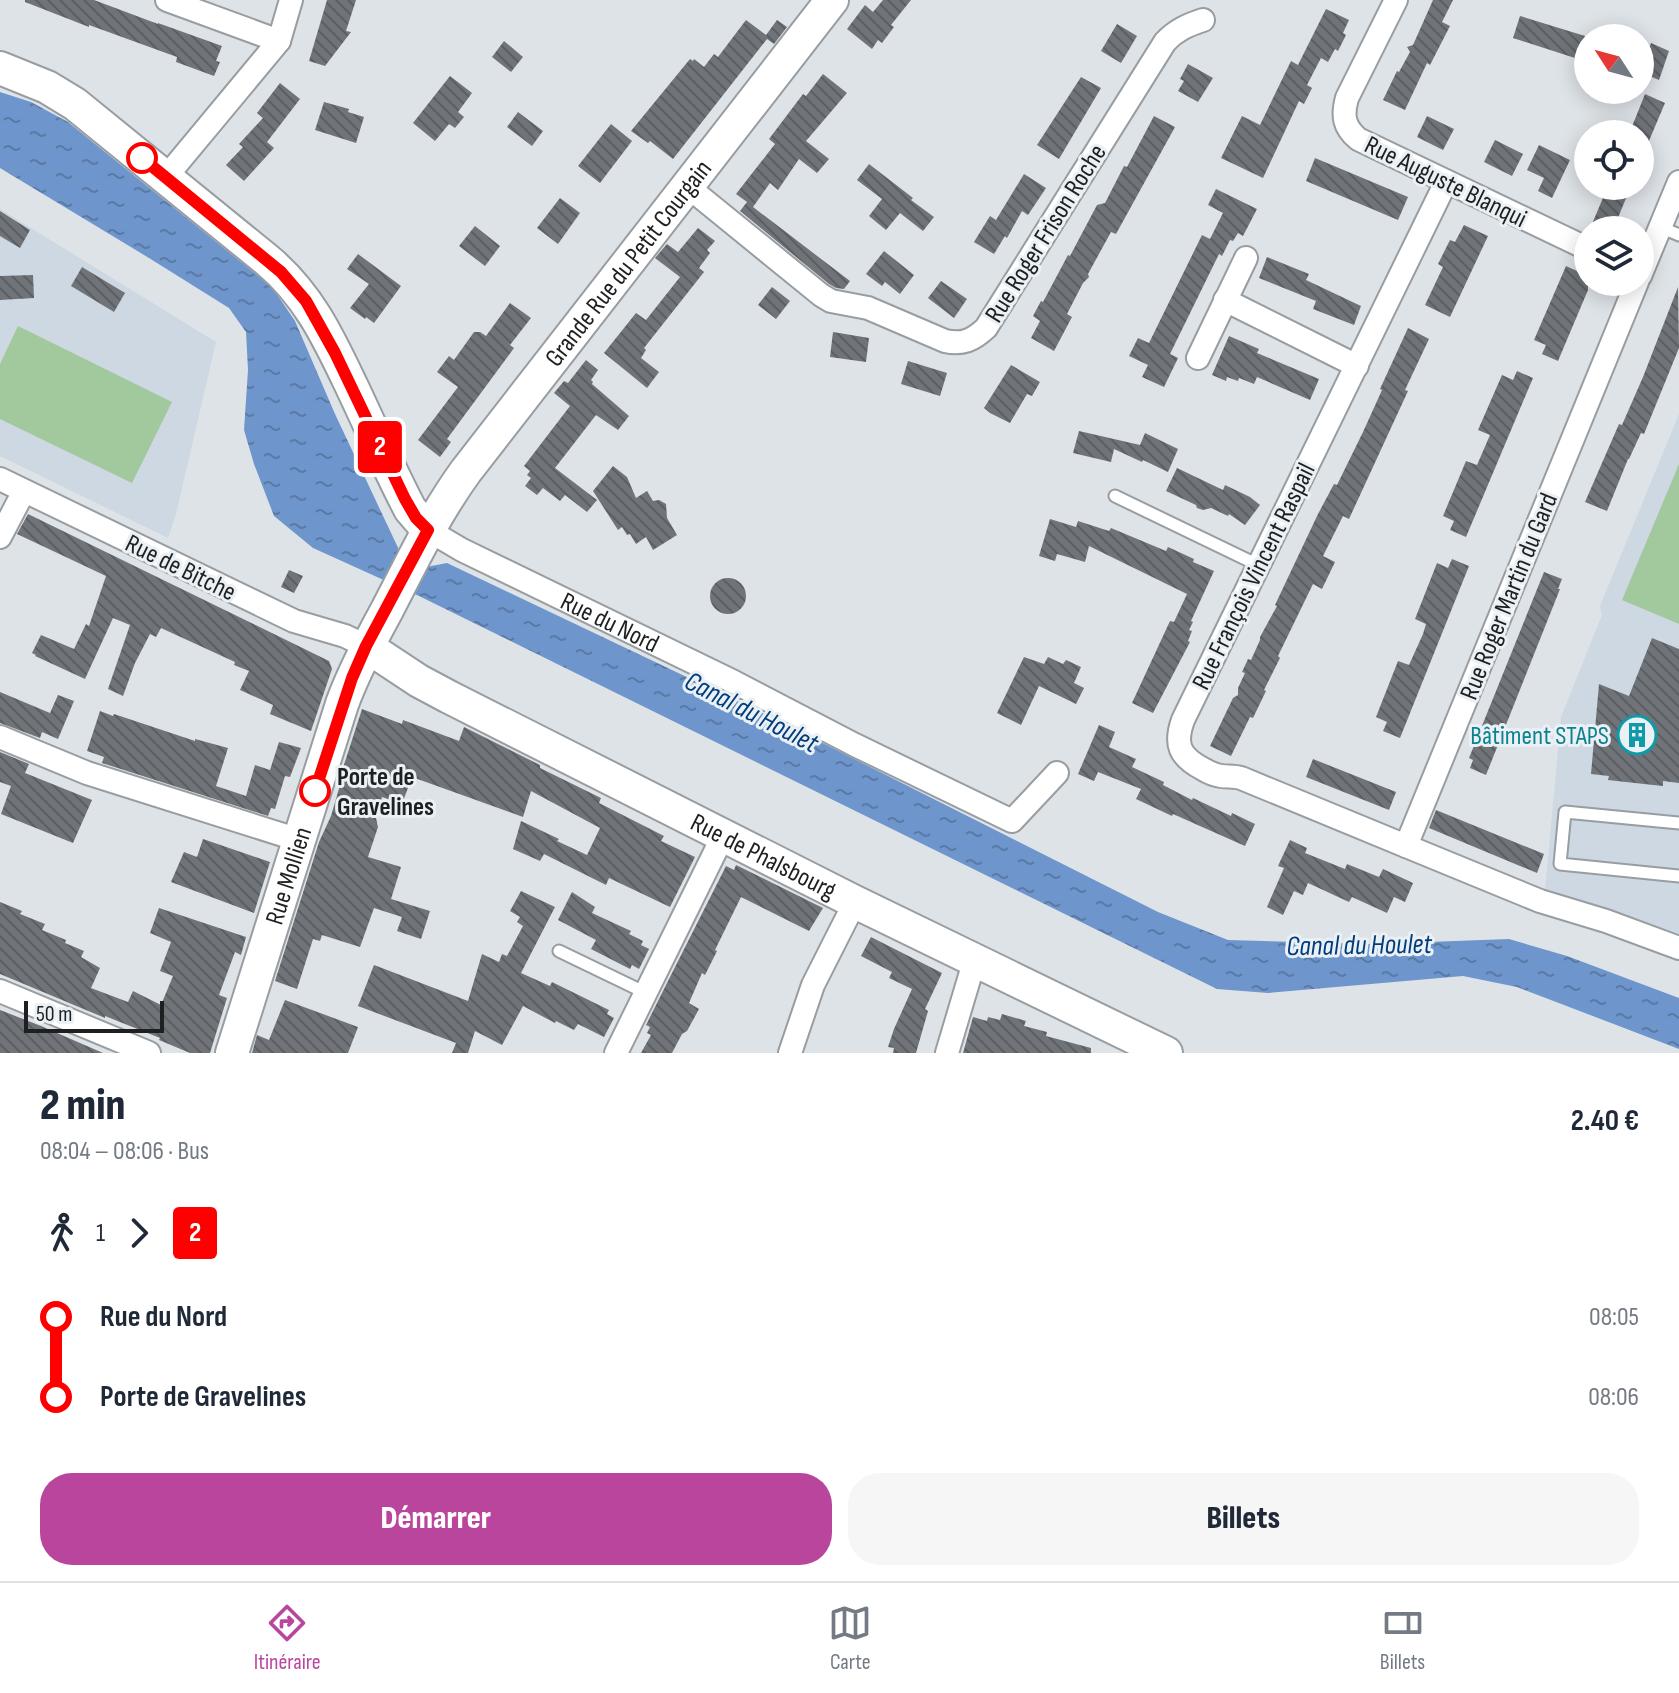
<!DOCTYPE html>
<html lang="fr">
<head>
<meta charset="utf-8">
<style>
  :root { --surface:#fff; --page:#f6f6f7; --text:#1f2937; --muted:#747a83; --line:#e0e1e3; --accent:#ba459d }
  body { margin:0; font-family:"Sofia Sans Condensed",sans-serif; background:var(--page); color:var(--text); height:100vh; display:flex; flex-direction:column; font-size:30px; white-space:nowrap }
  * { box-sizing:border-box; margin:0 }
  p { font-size:26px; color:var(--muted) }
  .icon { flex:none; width:44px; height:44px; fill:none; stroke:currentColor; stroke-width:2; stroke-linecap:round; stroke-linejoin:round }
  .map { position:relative; height:1053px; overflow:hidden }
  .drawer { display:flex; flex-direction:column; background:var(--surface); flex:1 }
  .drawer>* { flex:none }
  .badge { padding:0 16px; border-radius:6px; font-size:28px; line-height:52px }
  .needle { width:52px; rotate:306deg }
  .fabs { position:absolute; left:1574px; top:24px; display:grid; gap:16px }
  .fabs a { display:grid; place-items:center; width:80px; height:80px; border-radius:50%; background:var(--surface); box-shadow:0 4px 20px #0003; font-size:40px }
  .scale { position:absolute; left:24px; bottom:20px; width:140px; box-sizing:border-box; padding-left:8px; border:4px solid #1d1f21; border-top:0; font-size:22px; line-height:28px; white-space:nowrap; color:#1d1f21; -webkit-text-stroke:6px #ebf0f5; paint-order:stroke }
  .map>.badge { position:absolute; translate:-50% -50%; box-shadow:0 0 0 4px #fff }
  .legs { display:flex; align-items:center; gap:12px; height:88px; padding:0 40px; font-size:26px }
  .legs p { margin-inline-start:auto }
  .overview { display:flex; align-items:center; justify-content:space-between; height:136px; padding:0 40px }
  h1 { font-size:44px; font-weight:800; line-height:60px }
  .primary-button { display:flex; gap:16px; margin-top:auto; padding:16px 40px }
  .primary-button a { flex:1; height:92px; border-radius:32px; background:var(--accent); color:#fff; font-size:32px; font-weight:800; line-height:92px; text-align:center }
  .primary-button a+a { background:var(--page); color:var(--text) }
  ul { padding:0 40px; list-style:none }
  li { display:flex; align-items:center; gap:28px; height:80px; font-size:30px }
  li i { display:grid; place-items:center; width:12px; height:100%; margin:0 10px; background:currentColor }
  li i::after { content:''; width:20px; height:20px; margin:-10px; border:6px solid; border-radius:50%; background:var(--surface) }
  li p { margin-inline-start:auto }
  li:first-child i { background:linear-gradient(#0000 50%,currentColor 0) }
  li:last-child i { background:linear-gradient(currentColor 50%,#0000 0) }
  .tab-bar { display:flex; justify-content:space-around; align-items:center; height:112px; border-top:2px solid var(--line); background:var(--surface); font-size:22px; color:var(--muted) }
  .tab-bar a { display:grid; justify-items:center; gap:4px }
  .tab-bar .selected { color:var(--accent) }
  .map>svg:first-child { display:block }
  .built { fill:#cdd8e2 }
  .pitch { fill:#a2c89d }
  .water { fill:url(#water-ripples) }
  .building { fill:url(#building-back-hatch) }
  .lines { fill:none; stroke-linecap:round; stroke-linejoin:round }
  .lane-casing { stroke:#989da2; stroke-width:15 }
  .street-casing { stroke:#989da2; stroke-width:26 }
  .secondary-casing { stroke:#989da2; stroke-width:36 }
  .lane { stroke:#fff; stroke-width:11 }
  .street { stroke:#fff; stroke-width:22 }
  .secondary { stroke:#fff; stroke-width:32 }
  .line-1-casing { stroke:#fff; stroke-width:18 }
  .line-1 { stroke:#fe0000; stroke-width:12 }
  .stop-1-dot { fill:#fff; stroke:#fe0000; stroke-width:4 }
  .labels { text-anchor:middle; stroke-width:6; stroke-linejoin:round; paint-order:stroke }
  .street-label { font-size:26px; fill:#1d1f21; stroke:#ebf0f5 }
  .culture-label { font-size:26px; fill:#0d838f; stroke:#ebf0f5; text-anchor:end }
  .stop-label { font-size:26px; font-weight:bold; fill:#1d1f21; stroke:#ebf0f5; text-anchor:start }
  .water-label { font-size:28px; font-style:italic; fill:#013d7d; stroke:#ebf0f5 }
</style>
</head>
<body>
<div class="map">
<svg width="1679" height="1053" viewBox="0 0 1679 1053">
  <defs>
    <pattern id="water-ripples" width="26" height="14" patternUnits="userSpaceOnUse" patternTransform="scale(2)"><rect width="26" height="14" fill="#6e96cc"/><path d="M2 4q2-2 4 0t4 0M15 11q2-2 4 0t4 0" fill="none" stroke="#5a7aa5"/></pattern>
    <pattern id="building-back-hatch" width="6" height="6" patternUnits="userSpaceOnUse" patternTransform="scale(2)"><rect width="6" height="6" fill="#707479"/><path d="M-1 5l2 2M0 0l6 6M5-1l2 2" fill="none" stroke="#5b5f63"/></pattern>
  </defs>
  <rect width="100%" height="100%" fill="#dee3e8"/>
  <!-- built -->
  <g class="built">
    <polygon points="0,209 216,342 176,514 168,538 0,456"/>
    <polygon points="1679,414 1679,934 1545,891 1561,717 1602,615 1600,606"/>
  </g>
  <!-- pitch -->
  <g class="pitch">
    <polygon points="18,326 172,402 132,483 0,419 0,364"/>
    <polygon points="1679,464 1679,624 1622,600"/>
  </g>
  <!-- water -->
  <polygon class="water" points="0,92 31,102 68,122 272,287 295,321 335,414 401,554 426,567 447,563 775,719 1158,912 1228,940 1374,944 1509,939 1567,956 1679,998 1679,1049 1517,987 1463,976 1268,993 1217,989 419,596 313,548 274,516 254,464 244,430 248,370 246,332 229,308 149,258 0,168"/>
  <!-- building -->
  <g class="building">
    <polygon points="25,0 94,0 158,24 158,23 222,46 216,61 220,62 214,76 176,62 177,57 89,25 89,27 25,2"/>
    <polygon points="327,0 356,0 346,31 351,32 325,66 309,61"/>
    <polygon points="883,0 911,0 891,25 894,27 882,43 878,40 872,49 847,29 865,5 873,12"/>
    <polygon points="1433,0 1453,0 1442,22 1450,26 1430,65 1427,63 1405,110 1383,100 1397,71 1399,72 1410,52 1407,47 1413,45"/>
    <polygon points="1326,9 1349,20 1343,33 1346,35 1338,51 1335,49 1328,62 1321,58 1307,85 1312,88 1304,104 1299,101 1263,178 1221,158 1242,116 1260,125 1291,61 1298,65"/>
    <polygon points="1520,16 1585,36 1578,59 1513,38"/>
    <polygon points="746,20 766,35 777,20 787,27 774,44 767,39 673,159 650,141 648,143 631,131 690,59 693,61 694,59 704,67 714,54 718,57"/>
    <polygon points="1117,24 1137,36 1121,63 1101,51"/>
    <polygon points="504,41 523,57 511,72 492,57"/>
    <polygon points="1651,43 1669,51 1659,80 1640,72"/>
    <polygon points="1188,64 1213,78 1198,102 1178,91 1184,81 1180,79"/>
    <polygon points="823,74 847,93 806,141 829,159 817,173 799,159 778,190 770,183 753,207 850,281 844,289 836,288 829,284 740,211 747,202 736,194 775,144 769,139 803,94 806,96"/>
    <polygon points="450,76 472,93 458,112 464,117 455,128 449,124 435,141 413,123"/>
    <polygon points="1081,77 1101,88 1059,159 1037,145"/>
    <polygon points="280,83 300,99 267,142 274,148 244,181 226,165 243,147 239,144 263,118 257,113"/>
    <polygon points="1645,94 1665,103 1640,162 1640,134 1629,134"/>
    <polygon points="324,102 349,109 348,112 364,117 356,143 315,130"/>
    <polygon points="518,112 543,131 532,146 507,127"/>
    <polygon points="1154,116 1175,127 1116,234 1111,232 1088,274 1089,277 1083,283 1067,314 1072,317 1054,351 1031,338 1040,321 1033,316 1041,301 1043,302 1068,255 1070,256 1097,205 1105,203 1124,166 1127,167"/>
    <polygon points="1427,116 1454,129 1443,150 1417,137"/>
    <polygon points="611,124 632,141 600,183 578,166"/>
    <polygon points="1495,140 1523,154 1512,176 1484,162"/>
    <polygon points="1539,145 1570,160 1552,198 1538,191 1544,178 1527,170"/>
    <polygon points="1315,158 1408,197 1398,220 1306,181"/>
    <polygon points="869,164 913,198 911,200 934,217 923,231 900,213 886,230 869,216 882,199 857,180"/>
    <polygon points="1024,174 1046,188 1028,215 1022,211 1007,238 1005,236 994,254 974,242 990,216 996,220"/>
    <polygon points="1608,186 1631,186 1613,230 1607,230 1592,224"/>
    <polygon points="1216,189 1257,209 1243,236 1238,233 1233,241 1230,240 1222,256 1219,254 1170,354 1178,358 1164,387 1142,377 1148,365 1129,356 1138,338 1149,343 1202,235 1210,239 1223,213 1208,205"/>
    <polygon points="560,198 580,213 558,244 537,228"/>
    <polygon points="0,211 30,230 20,248 0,236"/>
    <polygon points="1464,225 1488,236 1450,317 1425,305 1443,267 1438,264 1450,240 1455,242"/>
    <polygon points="475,226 500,246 485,266 459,246"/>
    <polygon points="698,228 715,241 707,250 710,253 699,268 704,272 644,348 646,350 641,358 659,372 647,388 604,353 636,313 646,320 680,277 655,258 667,244 678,252"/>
    <polygon points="884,251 914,275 900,294 885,282 882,286 866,274"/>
    <polygon points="358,254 401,286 374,323 366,317 365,319 350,308 369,284 347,269"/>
    <polygon points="1267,257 1309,274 1306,280 1361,306 1354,325 1313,309 1316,301 1259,278"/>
    <polygon points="1566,266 1588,276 1588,290 1558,361 1542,354 1546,345 1534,340"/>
    <polygon points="82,267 125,293 114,312 71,286"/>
    <polygon points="33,275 34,298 0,300 0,276"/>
    <polygon points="941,281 967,299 954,318 928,298"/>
    <polygon points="772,287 790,301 776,319 758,305"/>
    <polygon points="1678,287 1679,348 1644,434 1641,433 1629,459 1628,459 1607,511 1585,502 1619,424 1622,425 1643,377"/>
    <polygon points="510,303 531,318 510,345 514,348 447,439 451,442 440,457 418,440 458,387 437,372 449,356 454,360 474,332 480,332 486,336"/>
    <polygon points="1408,328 1429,339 1405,390 1408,391 1349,519 1343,516 1323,556 1335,562 1322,589 1313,584 1278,656 1280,658 1264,690 1266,691 1253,718 1250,717 1231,756 1210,746 1233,698 1238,695 1238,688 1245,673 1242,672 1248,659 1251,660 1260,640 1260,637 1277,606 1275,605 1318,514 1334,484 1337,485 1363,432 1382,390 1380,389"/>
    <polygon points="833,332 869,338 866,362 830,357"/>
    <polygon points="1229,336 1259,349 1257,353 1319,379 1310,400 1257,377 1254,384 1239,378 1238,381 1227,377 1226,381 1212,375"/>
    <polygon points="586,360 598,370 591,380 593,382 592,384 629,416 618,430 596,415 555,468 597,500 587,512 565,495 560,501 543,488 537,495 525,486 531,478 527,475 530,471 524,466 570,406 554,393 564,381 568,383"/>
    <polygon points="908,361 947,373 940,396 901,384"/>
    <polygon points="1011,365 1040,382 1032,396 1027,394 1010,423 990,413 984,408"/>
    <polygon points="1517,371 1533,378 1466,537 1450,530 1454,521 1443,516 1466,461 1477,465 1490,435 1478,430 1502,375 1513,380"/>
    <polygon points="1079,431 1140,445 1145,433 1178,449 1168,472 1143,460 1142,462 1114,449 1111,462 1073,453"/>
    <polygon points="613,466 627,477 636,498 647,491 653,501 659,500 666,504 667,518 677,535 653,550 646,537 636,544 630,534 627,535 622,527 618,530 593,491"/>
    <polygon points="1177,468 1223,490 1225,485 1250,497 1260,505 1245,525 1229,514 1228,516 1211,508 1203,510 1197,508 1196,505 1166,491"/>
    <polygon points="28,514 329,661 332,669 311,731 270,714 273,705 240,690 249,671 234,665 235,662 161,628 156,637 150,634 135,663 123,696 108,689 130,625 113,618 85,679 35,656 36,655 32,653 41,635 74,649 86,624 89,626 106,576 17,534"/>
    <polygon points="1050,519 1076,527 1078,521 1109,531 1111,528 1166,551 1168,547 1194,559 1193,562 1214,571 1191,621 1193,622 1189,630 1192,631 1188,641 1190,642 1153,713 1132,703 1170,621 1174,622 1187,594 1089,546 1085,562 1057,554 1055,561 1039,556"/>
    <polygon points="1452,559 1469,566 1400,738 1383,731 1387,722 1376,717 1398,661 1409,665 1423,634 1426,624 1415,619 1437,563 1448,568"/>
    <polygon points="289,570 303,576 294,593 281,587"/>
    <polygon points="1544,572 1562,579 1558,589 1560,589 1486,775 1470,768 1473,760 1469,758"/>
    <circle cx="728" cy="596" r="18"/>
    <polygon points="1652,638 1679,649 1679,783 1663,781 1663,786 1644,784 1608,780 1609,776 1591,774 1599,684 1629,696"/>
    <polygon points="1024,657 1044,664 1048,657 1063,664 1066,660 1081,667 1074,683 1084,688 1076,704 1039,686 1021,725 997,713"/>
    <polygon points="0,692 50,713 58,695 74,701 58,739 42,732 40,738 0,723"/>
    <polygon points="362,709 402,724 403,720 459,741 464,727 540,765 540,768 601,798 599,803 664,836 661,841 695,857 670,907 609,878 606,885 544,854 540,861 513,849 521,821 559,839 557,841 587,855 600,828 531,791 523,817 412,777 402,804 382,797 376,818 378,827 368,857 401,867 391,899 430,911 421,939 397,931 402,917 374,908 360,947 322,935 320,941 313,939 297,989 275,981 319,842 331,816 343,775 341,774"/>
    <polygon points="100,711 113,716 114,714 195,741 195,739 228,748 216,786 246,796 255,765 270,770 279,742 301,748 290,777 285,776 275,809 271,808 268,816 102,763 104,757 87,751"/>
    <polygon points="1099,725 1115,732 1109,747 1136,759 1132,767 1164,782 1163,785 1192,800 1193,798 1231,816 1232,813 1255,824 1245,846 1173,814 1172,816 1136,799 1141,789 1098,772 1094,781 1078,774"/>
    <polygon points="0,752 29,764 25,773 92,800 73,843 1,814 11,786 0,782"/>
    <polygon points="1313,759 1396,792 1389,810 1306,777"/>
    <polygon points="1436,810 1544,854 1537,873 1429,828"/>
    <polygon points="203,839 270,862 254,913 171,882 184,852 197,857"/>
    <polygon points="1290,840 1307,848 1305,853 1345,869 1347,864 1379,877 1383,869 1413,883 1405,902 1394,897 1387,913 1352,897 1349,902 1308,883 1303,895 1294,891 1283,915 1267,907 1284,868 1278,866"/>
    <polygon points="736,865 823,908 809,931 741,897 715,950 717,951 705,975 702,973 689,1003 699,1009 687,1031 682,1034 672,1053 641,1053 651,1035 647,1033 650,1027 646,1025 672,973 726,866 734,870"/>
    <polygon points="521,891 555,907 521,973 550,986 552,982 609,1010 607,1014 614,1018 604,1037 578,1024 574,1030 556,1021 555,1023 523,1006 502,1045 475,1031 468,1053 452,1053 456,1043 358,1006 374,965 468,1001 482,954 499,962 502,954 507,956 523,926 517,922 520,917 510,911"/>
    <polygon points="572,892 595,907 592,913 631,931 629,934 643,941 641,945 649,949 639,969 632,965 630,969 591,949 596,940 558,920"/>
    <polygon points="0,902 22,911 20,914 45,924 42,930 66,940 65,943 84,951 81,957 100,968 91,988 128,1002 133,991 161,1005 173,976 160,971 171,942 150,933 159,908 246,937 241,955 235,952 219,995 227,998 210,1053 190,1053 159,1040 160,1038 105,1016 105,1018 0,974"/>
    <polygon points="871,937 942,973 925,1009 928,1011 916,1053 893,1053 894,1048 888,1047 894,1029 912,989 889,978 892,972 861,956"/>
    <polygon points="285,1000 358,1027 348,1053 252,1053 257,1035 269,1040"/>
    <polygon points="0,1010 41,1026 103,1053 0,1053"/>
    <polygon points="1002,1014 1026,1021 1024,1026 1047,1032 1046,1036 1091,1048 1091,1053 963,1053 973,1017 987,1021 988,1017 1000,1020"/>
  </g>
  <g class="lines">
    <defs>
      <g id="lane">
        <polyline points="1660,227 1679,235"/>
        <polyline points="1115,496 1258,565"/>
        <polyline points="1679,823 1565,812 1560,864 1679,876"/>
        <polyline points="559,951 646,993"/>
      </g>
      <g id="street">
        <polyline points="167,0 279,41"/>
        <path d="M1396 0 1347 98C1342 116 1344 127 1358 139L1588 249"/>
        <polyline points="166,177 279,41 291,0"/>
        <path d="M687 186 821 295 831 301 868 308 945 341C963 345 973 340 986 328L1165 42C1176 30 1188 25 1203 20"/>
        <polyline points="1640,276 1679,182"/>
        <polyline points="1637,282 1406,846 1540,901 1606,921 1679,948"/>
        <polyline points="1225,300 1357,366"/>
        <polyline points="1198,358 1246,258"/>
        <polyline points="0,479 294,621 345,636 366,646"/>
        <path id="s1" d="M428 530 462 550 734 682 855 745 1012 821 1057 773"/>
        <polyline points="0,537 24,491"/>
        <polyline points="0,737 87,773 299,840"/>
        <path d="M1406 846 1241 778C1234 776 1228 777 1221 776 1214 775 1208 772 1203 769 1180 757 1174 745 1183 720L1446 182"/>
        <polyline points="0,991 149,1053"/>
        <polyline points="616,1053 723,836"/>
        <polyline points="790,1053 813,985 855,902"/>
        <polyline points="947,1053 975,959"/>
      </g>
      <g id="secondary">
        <path d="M0 68 47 87 75 104 267 260C309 295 329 339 352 387 371 427 389 469 410 509L428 530"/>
        <path id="s2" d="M366 646 419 681 449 697 855 902 1166 1053"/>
        <path id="s3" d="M232 1053 342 704C354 671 370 641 387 610 412 562 434 515 466 471L832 0"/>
      </g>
    </defs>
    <!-- lane casing -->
    <use href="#lane" class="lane-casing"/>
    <!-- street casing -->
    <use href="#street" class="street-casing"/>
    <!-- secondary casing -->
    <use href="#secondary" class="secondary-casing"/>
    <!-- lane -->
    <use href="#lane" class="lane"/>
    <!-- street -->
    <use href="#street" class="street"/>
    <!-- secondary -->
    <use href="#secondary" class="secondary"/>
  </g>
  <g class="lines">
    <defs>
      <polyline id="line-1" points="142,158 281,272 306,301 335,353 405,499 416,518 428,530 366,646 352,678 315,791"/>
    </defs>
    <!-- line-1 casing -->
    <use href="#line-1" class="line-1-casing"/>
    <!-- line-1 -->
    <use href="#line-1" class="line-1"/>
  </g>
  <!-- icons -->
  <defs>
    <symbol id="building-ring" viewBox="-11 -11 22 22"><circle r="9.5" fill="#ebf0f5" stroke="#0f9aa8" stroke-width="1.5"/><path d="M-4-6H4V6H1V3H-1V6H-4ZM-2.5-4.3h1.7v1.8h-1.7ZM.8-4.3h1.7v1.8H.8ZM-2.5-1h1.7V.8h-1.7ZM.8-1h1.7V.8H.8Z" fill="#0f9aa8"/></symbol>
  </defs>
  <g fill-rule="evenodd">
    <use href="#building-ring" x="1615" y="713" width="44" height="44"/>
  </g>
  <!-- markers -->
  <g class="stop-1-dot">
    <circle cx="142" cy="158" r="14"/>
    <circle cx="315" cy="791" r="14"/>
  </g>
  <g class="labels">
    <!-- street labels -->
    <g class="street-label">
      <text transform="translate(1446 181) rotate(26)" y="9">Rue Auguste Blanqui</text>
      <text transform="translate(1045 233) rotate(-58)" y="9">Rue Roger Frison Roche</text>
      <text dy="9" stroke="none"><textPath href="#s3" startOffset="894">Grande Rue du Petit Courgain</textPath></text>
      <text transform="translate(181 567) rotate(26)" y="9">Rue de Bitche</text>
      <text transform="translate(1253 576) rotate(-64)" y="9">Rue François Vincent Raspail</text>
      <text transform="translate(1508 596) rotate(-68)" y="9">Rue Roger Martin du Gard</text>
      <text dy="9" stroke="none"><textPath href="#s1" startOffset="204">Rue du Nord</textPath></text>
      <text dy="9" stroke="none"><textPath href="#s2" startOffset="450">Rue de Phalsbourg</textPath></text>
      <text dy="9" stroke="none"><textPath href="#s3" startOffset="186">Rue Mollien</textPath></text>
    </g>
    <!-- culture labels -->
    <g class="culture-label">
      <text x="1609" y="744">Bâtiment STAPS</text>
    </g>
    <!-- stop labels -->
    <g class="stop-label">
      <text x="337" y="785">Porte de<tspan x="337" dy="30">Gravelines</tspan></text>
    </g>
    <!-- water labels -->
    <g class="water-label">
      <text transform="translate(752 711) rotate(27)" y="10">Canal du Houlet</text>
      <text transform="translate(1359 944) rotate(-1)" y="10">Canal du Houlet</text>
    </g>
  </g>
</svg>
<div class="fabs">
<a><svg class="needle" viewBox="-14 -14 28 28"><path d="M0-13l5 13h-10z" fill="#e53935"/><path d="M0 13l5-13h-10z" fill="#747a83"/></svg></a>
<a><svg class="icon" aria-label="locate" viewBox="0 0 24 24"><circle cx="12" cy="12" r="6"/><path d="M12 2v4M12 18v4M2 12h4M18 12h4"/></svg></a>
<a><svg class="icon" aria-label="layers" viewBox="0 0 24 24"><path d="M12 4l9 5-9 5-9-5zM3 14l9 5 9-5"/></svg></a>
</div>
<div class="scale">50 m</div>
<b class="badge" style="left:380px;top:447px;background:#fe0000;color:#fff">2</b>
</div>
<section class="drawer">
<div class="overview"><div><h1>2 min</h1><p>08:04 – 08:06 · Bus</p></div><b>2.40 €</b></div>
<div class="legs"><svg class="icon" aria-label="walk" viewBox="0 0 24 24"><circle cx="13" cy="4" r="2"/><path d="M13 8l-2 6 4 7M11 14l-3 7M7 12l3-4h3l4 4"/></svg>1<svg class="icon" aria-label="forward" viewBox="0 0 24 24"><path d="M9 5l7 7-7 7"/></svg><b class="badge" style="background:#fe0000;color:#fff">2</b></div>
<ul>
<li><i style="color:#fe0000"></i><b>Rue du Nord</b><p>08:05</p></li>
<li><i style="color:#fe0000"></i><b>Porte de Gravelines</b><p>08:06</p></li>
</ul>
<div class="primary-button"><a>Démarrer</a><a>Billets</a></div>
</section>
<nav class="tab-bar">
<a class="selected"><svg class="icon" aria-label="directions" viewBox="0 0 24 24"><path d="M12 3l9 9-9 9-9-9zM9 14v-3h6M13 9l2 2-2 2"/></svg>Itinéraire</a>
<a><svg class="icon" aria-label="map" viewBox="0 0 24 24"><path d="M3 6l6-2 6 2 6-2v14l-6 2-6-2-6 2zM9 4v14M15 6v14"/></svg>Carte</a>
<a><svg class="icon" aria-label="tickets" viewBox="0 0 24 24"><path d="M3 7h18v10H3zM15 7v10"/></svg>Billets</a>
</nav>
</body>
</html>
